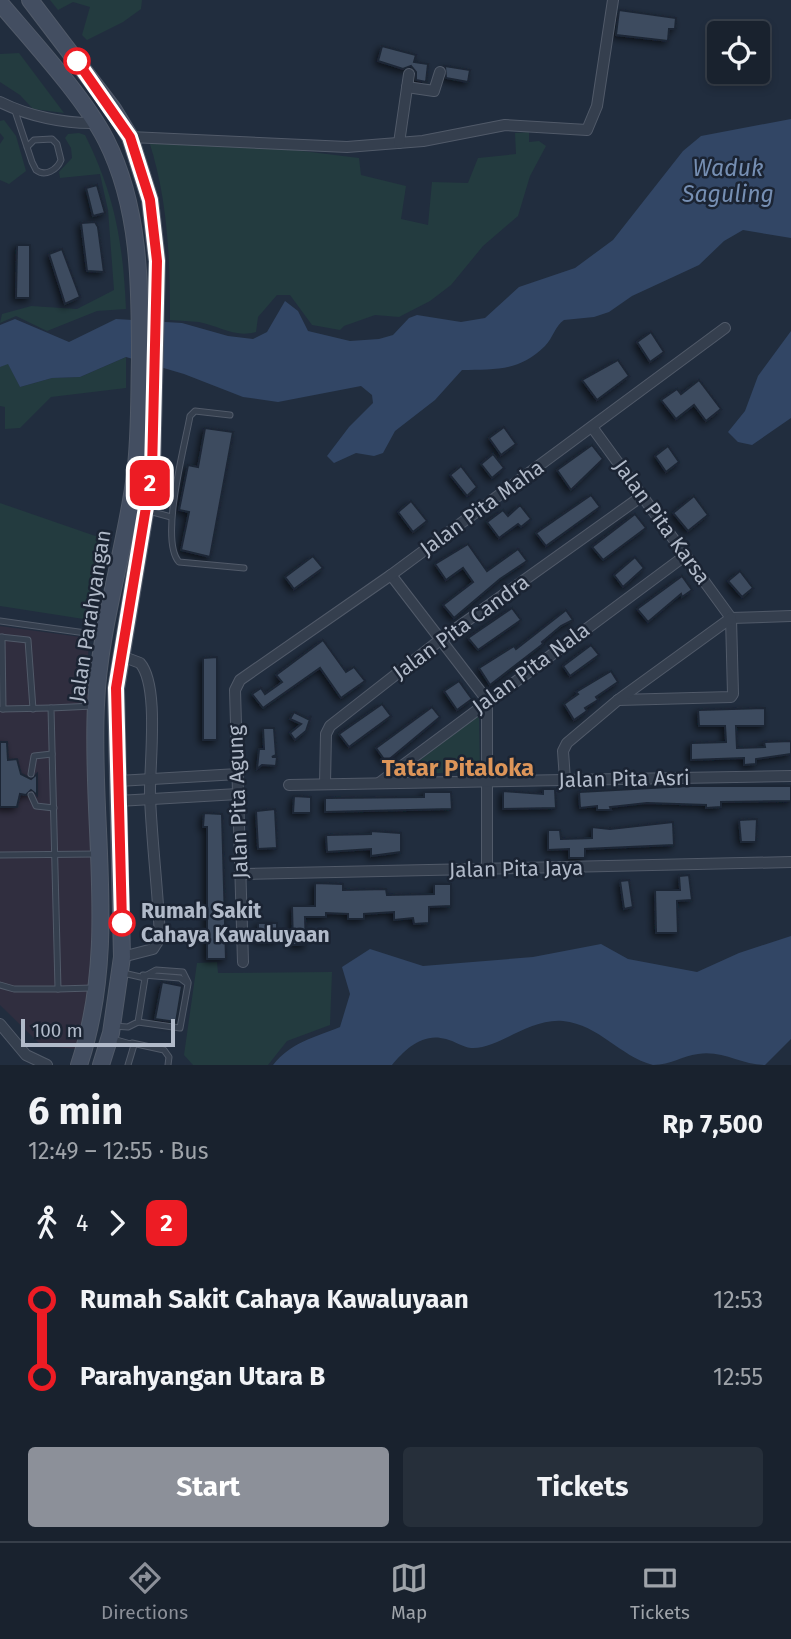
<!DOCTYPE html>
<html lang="en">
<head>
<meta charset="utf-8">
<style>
  :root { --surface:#19222e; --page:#262f3a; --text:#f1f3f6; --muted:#9fa4aa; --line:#373f4a; --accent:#8c9099 }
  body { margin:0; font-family:"Fira Sans",sans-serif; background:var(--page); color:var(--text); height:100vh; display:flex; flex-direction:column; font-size:26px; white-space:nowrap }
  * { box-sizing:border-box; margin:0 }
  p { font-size:23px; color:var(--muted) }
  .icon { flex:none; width:38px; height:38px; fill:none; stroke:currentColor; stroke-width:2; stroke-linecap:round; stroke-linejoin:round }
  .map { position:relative; height:1065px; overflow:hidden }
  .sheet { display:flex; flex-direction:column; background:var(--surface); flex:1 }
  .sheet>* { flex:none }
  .badge { padding:0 14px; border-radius:10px; font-size:24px; line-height:46px }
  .controls { position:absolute; left:707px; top:21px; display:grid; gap:14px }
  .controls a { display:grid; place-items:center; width:63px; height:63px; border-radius:7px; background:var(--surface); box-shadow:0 4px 10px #0003,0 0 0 2px var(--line); font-size:35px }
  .scale { position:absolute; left:21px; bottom:18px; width:154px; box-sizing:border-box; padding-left:7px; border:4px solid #b1bac9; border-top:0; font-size:19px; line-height:24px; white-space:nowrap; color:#b1bac9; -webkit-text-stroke:5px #1b2433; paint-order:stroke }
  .map>.badge { position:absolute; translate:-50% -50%; box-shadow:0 0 0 4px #fff }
  .legs { display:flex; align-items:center; gap:10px; height:77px; padding:0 28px; font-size:23px }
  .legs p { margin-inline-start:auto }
  .summary { display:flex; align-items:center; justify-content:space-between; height:119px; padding:0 28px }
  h1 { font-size:38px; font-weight:700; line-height:52px }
  .button { display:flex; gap:14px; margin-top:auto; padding:14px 28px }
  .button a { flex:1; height:80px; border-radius:7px; background:var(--accent); color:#fff; font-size:28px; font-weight:700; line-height:80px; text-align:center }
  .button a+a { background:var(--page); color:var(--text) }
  ul { padding:0 28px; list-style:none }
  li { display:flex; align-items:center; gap:24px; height:77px; font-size:26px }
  li i { display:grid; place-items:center; width:10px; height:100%; margin:0 9px; background:currentColor }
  li i::after { content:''; width:18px; height:18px; margin:-9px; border:5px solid; border-radius:50%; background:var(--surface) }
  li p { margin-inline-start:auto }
  li:first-child i { background:linear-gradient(#0000 50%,currentColor 0) }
  li:last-child i { background:linear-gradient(currentColor 50%,#0000 0) }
  .menu { display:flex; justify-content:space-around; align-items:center; height:98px; border-top:2px solid var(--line); background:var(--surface); font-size:19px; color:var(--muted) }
  .menu a { display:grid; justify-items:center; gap:4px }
  .menu .on { color:var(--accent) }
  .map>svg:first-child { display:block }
  .medical { fill:#302e3f }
  .green { fill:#233b3f }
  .water { fill:#324665 }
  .building { fill:#3d4b5e; stroke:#1d2635; stroke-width:2; filter:url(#shadow) }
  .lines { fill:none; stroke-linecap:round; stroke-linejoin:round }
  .lane-casing { stroke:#515a69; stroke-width:7 }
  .street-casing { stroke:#515a69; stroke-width:12 }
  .secondary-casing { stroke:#515a69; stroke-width:18 }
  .lane { stroke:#353f4e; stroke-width:5 }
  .street { stroke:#353f4e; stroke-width:10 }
  .secondary { stroke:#434e61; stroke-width:16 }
  .line-1-casing { stroke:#fff; stroke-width:16 }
  .line-1 { stroke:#ed1c24; stroke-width:10 }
  .stop-1-dot { fill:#fff; stroke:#ed1c24; stroke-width:3.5 }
  .labels { text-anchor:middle; stroke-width:5; stroke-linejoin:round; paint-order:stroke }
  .street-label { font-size:21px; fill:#b1bac9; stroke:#1b2433 }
  .stop-label { font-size:21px; font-weight:bold; fill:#b1bac9; stroke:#1b2433; text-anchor:start }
  .water-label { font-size:23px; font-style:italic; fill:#768fb3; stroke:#1b2433 }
  .quarter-label { font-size:24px; font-weight:bold; fill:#dd9559; stroke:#1b2433 }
</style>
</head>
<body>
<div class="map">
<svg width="791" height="1065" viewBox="0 0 791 1065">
  <defs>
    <filter id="shadow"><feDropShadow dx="-3" dy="3" stdDeviation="3.5" flood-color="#0009"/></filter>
  </defs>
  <rect width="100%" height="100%" fill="#212d3e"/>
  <!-- medical -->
  <polygon class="medical" points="0,626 88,638 94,979 78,1049 42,1046 0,1005"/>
  <!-- green -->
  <g class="green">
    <polygon points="50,0 142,0 141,9 123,22 87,40 82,35 90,7 73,2 58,10"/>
    <polygon points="19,53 64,113 33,109 20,95 0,82 0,54"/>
    <polygon points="4,120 16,136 26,171 9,184 0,180 0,144 4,138 0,133 0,121"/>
    <path d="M529 132V142L539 141 546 146 530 176 518 216 483 246 451 285 430 301 399 317 375 315 344 326 340 330 312 325 290 295H277L258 317 256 332C235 338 219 326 199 322 190 321 180 321 170 320 170 258 168 200 149 141L286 149 359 158 361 175 406 186 401 219 428 225 432 182 468 183 478 158 516 154 515 133Z"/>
    <path d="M79 133 85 135C115 195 123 243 126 309L97 311 47 331 16 316 0 323 2 314 31 306 77 309 114 290 108 210 100 174 60 178 59 172 72 158 71 148 65 138 68 134Z"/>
    <polygon points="126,357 126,388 51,397 20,428 5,429 5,407 0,406 0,367 8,363 20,387 52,378 80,377"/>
    <polygon points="0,503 104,539 90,620 0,606"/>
    <polygon points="479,715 480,772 402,774"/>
    <polygon points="217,962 218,973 332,972 330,1025 287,1041 268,1065 193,1065 184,1055 197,963"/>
  </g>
  <!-- water -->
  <g class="water">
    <path d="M791 119V238L743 230 724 241 699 265 632 296 609 312 594 317 564 320C555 326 553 338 545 346 519 372 494 369 462 370L435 400 395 431 383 453 374 456 356 453 334 463 327 456 349 427 373 403 372 395 361 386 278 402 243 397 184 374 126 357 80 377 52 378 20 387 8 364 0 367V325L15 319 69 342 116 319 182 323 228 336 253 339 267 332 285 301 298 311 308 331 350 341 379 339 393 335 409 318 417 315 461 322 485 318 519 287 575 268 613 240 683 151 701 136Z"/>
    <polygon points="791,331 791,418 752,445 738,442 728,432 745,411 758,376"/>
    <path d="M791 936V1039L765 1065C741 1065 723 1050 698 1054 682 1056 671 1065 653 1065 619 1056 600 1025 563 1021 528 1018 498 1050 471 1048 463 1047 454 1041 446 1039 423 1032 405 1049 392 1065H273C291 1042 314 1038 340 1027L350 994 342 967 370 949 423 966 533 957 601 944 628 959 697 972 739 953Z"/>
  </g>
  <!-- building -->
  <g class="building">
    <polygon points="619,10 676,18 675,29 669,29 668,41 616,35"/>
    <polygon points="382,46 416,55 414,62 428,64 426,82 416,80 416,72 411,66 403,69 378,61"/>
    <polygon points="445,66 470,70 468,82 446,78"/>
    <polygon points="97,185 105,213 93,216 86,188"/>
    <polygon points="95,222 98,227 104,272 87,271 81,223"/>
    <polygon points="17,245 30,245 30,298 16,298"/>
    <polygon points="62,249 80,297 65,304 49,254"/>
    <polygon points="651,332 664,352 650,362 637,342"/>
    <polygon points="618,360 629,376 597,400 582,380"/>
    <polygon points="699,380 721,409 706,421 694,405 676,419 661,400 677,389 681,394"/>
    <polygon points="504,427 516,444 501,455 489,438"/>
    <polygon points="205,428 233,432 210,557 181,550 189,512 179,510 188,465 198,467"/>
    <polygon points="592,445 603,459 571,490 557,470"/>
    <polygon points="668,446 679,462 666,472 655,456"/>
    <polygon points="493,454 504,468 492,478 481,464"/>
    <polygon points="461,466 477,487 467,496 450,475"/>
    <polygon points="591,495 600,507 546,546 536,533"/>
    <polygon points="694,496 708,515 688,531 673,513"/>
    <polygon points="411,501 427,521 413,532 398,512"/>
    <polygon points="520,505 531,519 521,527 518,524 499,538 487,522 503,510 508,516"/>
    <polygon points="635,514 646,528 603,560 592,547"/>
    <polygon points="468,544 487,571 518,549 527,561 500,579 454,618 443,605 473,582 463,568 446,580 435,564"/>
    <polygon points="313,556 323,568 294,589 285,577"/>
    <polygon points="635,557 644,568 623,587 614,575"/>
    <polygon points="740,571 753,588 742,597 728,581"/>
    <polygon points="682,576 692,590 682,597 681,594 648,622 637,609"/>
    <polygon points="512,608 521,620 478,650 468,638"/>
    <polygon points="566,610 573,620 561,626 542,642 543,644 490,685 479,668 514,646 516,649"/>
    <polygon points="323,640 346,672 354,667 365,681 341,698 320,668 263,708 252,694 261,688 265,694 282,682 276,675"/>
    <polygon points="591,645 599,655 570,676 563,666"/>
    <polygon points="217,657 217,740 203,740 203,658"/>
    <polygon points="611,671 618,682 596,697 598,700 585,708 587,711 574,720 564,704 578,694 576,692"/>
    <polygon points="459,681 472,699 457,710 444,691"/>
    <polygon points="382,704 391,716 349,747 339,734"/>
    <polygon points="432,707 440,717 386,762 376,748"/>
    <polygon points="765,708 765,726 736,726 737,748 765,747 764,742 791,741 791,754 756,759 756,764 744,765 744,758 691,760 691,743 726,742 725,726 699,726 698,710"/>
    <polygon points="294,712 308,719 311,716 306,731 295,740 290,733 301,724 290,719"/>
    <polygon points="263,728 274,728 276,755 272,757 277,757 276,766 262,765 257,769 259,749 264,749"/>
    <polygon points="0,742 7,742 8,760 17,759 21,774 31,779 37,774 37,795 31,790 26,795 20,794 17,807 0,807"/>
    <polygon points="687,786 791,786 791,801 721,802 721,807 706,808 706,805 647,803 610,807 611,810 597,810 597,806 580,808 579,792"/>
    <polygon points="543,789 555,789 556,808 503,809 503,791 543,794"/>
    <polygon points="424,792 451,792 452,809 325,812 325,798 424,797"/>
    <polygon points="294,796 311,797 311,813 293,813"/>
    <polygon points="275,809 277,848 258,849 256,811"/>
    <polygon points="204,813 222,814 226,959 207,959 207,827 203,827"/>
    <polygon points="757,819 756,842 741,842 739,820"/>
    <polygon points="673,822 674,845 585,849 585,858 569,858 569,849 548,850 548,830 560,830 561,839 592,838 592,827 610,829"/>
    <polygon points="371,831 401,833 401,852 371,856 371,849 327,852 326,835 371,834"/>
    <polygon points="689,875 692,900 677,901 678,933 656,933 655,890 680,890 679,876"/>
    <polygon points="629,880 633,907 624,909 620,881"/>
    <polygon points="315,883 343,884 343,890 386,889 387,895 434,894 434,884 451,884 451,906 429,907 429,923 414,924 413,918 394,920 394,912 364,914 364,919 348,919 348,914 326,913 326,917 305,917 306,945 293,945 292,906 315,906"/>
    <rect x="258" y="923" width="19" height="17"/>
    <polygon points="162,982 182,986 176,1022 155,1019"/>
  </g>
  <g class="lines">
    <defs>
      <g id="lane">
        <path d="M15 111 32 162 36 170C45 177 57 170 61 160L57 144 52 139 34 140 27 147"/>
        <path d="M230 415 195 411 190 416C185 445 159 540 179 562L244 568"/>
        <polyline points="149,511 171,517"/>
        <polyline points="0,621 100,635"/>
        <polyline points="0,637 28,640 33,709"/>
        <polyline points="2,637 3,709"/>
        <polyline points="2,709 51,708"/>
        <polyline points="31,774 34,756 52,754"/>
        <polyline points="31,795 36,806 54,808"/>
        <polyline points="0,855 96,854"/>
        <polyline points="147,975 156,970 183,972 188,982"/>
        <polyline points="0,985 14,989 58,989"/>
        <polyline points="92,988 58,989 51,708 93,706"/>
        <polyline points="138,1022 180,1028 188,984 180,978 143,975"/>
        <polyline points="113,1026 128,1027 138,1022 145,978 123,973"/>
        <polyline points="113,1039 134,1045 128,1065"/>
        <polyline points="132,1043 164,1050 169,1057 168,1065"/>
      </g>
      <g id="street">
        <polyline points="407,87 434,91 440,72"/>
        <path d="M0 102C28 116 65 124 96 123"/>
        <polyline points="130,137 347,147 423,141 505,125 587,130 597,106 613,0"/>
        <polyline points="399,143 409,74"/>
        <polyline points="592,427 731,618"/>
        <polyline points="391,575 487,700 487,869"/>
        <polyline points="731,618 791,616"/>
        <path d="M119 655 140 663C160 686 149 766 150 797 152 844 158 891 160 938L153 949 122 957"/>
        <polyline points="618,700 731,697 733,694 731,618"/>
        <polyline points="565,780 563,751 567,743 618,700 731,618"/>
        <polyline points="118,781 238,774"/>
        <polyline points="379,783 686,555"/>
        <polyline points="325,784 326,734 330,726 440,640 642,496"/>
        <polyline points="289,785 791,776"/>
        <polyline points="118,801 238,794"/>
        <polyline points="241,874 791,862"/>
        <polyline points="243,962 235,690 240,680 391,575 725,328"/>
        <polyline points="0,1024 26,1055 47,1065"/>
      </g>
      <g id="secondary">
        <polyline points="30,0 113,109 130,137 150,200 157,261 152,471 116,689 122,957 111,1033 101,1065"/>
        <path d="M0 3C32 41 84 97 106 140 140 207 140 284 140 358 139 397 140 436 135 475 125 552 99 627 96 705 90 827 119 946 79 1065"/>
      </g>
    </defs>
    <!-- lane casing -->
    <use href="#lane" class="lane-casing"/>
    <!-- street casing -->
    <use href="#street" class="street-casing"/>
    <!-- secondary casing -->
    <use href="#secondary" class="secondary-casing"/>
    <!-- lane -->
    <use href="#lane" class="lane"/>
    <!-- street -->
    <use href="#street" class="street"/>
    <!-- secondary -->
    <use href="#secondary" class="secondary"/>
  </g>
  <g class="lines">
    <defs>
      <polyline id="line-1" points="77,61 130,137 150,200 157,261 152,471 116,688 122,923"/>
    </defs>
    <!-- line-1 casing -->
    <use href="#line-1" class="line-1-casing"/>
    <!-- line-1 -->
    <use href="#line-1" class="line-1"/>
  </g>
  <!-- markers -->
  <g class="stop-1-dot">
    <circle cx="77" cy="61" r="12"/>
    <circle cx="122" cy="923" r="12"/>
  </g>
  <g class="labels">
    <!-- street labels -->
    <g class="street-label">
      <text transform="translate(482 508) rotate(-36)" y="7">Jalan Pita Maha</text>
      <text transform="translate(662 522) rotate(54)" y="7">Jalan Pita Karsa</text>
      <text transform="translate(90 616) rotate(-81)" y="7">Jalan Parahyangan</text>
      <text transform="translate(461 627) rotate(-36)" y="7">Jalan Pita Candra</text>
      <text transform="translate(531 668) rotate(-36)" y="7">Jalan Pita Nala</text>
      <text transform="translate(624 779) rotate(-1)" y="7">Jalan Pita Asri</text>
      <text transform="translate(238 802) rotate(-92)" y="7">Jalan Pita Agung</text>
      <text transform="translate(516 869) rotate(-1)" y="7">Jalan Pita Jaya</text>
    </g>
    <!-- stop labels -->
    <g class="stop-label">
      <text x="141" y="918">Rumah Sakit<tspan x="141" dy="24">Cahaya Kawaluyaan</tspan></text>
    </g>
    <!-- water labels -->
    <g class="water-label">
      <text x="728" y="176">Waduk<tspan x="728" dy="26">Saguling</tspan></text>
    </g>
    <!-- quarter labels -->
    <g class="quarter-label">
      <text x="458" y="776">Tatar Pitaloka</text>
    </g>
  </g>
</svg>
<div class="controls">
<a><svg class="icon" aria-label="locate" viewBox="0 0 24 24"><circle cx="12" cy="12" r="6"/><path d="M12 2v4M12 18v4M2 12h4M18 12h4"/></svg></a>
</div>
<div class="scale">100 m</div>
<b class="badge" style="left:150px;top:483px;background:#ed1c24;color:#fff">2</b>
</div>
<section class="sheet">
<div class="summary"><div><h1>6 min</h1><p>12:49 – 12:55 · Bus</p></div><b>Rp 7,500</b></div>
<div class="legs"><svg class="icon" aria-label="walk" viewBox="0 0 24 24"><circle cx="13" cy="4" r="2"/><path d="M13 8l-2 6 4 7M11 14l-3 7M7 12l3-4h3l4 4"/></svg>4<svg class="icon" aria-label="forward" viewBox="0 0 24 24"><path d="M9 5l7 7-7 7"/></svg><b class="badge" style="background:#ed1c24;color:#fff">2</b></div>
<ul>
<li><i style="color:#ed1c24"></i><b>Rumah Sakit Cahaya Kawaluyaan</b><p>12:53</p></li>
<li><i style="color:#ed1c24"></i><b>Parahyangan Utara B</b><p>12:55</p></li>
</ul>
<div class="button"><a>Start</a><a>Tickets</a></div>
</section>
<nav class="menu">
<a class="on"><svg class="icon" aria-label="directions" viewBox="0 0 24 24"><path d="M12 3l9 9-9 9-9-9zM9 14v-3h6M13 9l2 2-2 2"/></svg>Directions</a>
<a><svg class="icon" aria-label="map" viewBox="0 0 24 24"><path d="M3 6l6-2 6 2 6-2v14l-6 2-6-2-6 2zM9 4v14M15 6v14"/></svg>Map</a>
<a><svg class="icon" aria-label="tickets" viewBox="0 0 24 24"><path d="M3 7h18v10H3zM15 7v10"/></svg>Tickets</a>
</nav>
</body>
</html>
